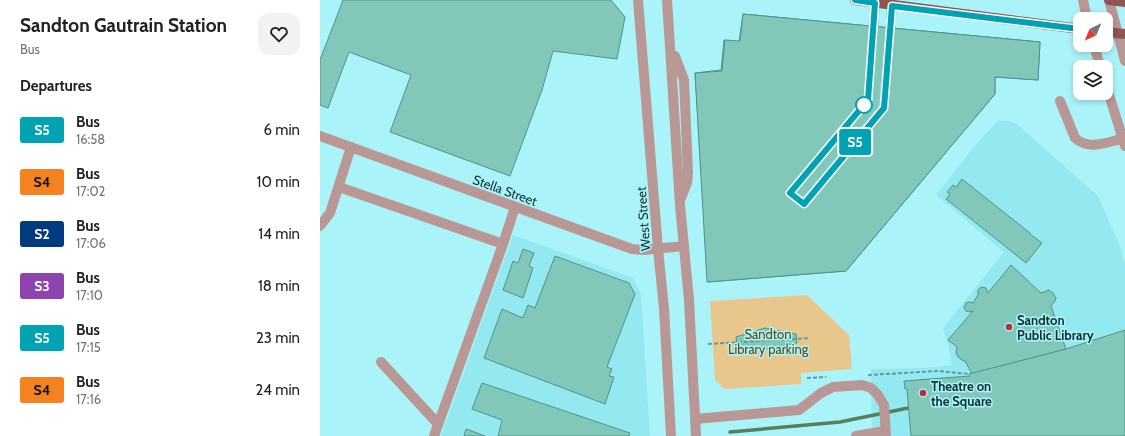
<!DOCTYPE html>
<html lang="en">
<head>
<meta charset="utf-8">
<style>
  :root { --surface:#fff; --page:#f2f2f2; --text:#222; --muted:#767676 }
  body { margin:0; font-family:Cabin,sans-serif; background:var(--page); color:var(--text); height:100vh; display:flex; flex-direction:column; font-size:15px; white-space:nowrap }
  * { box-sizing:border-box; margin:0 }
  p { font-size:13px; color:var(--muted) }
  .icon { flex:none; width:22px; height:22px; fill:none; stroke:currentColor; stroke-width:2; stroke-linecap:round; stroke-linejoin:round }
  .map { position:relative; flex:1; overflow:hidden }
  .sheet { display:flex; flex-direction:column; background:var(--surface); width:320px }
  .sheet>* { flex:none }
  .badge { padding:0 8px; border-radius:3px; font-size:14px; line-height:26px }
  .needle { width:26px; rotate:224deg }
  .tools { position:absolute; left:753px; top:12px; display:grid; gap:8px }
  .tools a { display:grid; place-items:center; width:40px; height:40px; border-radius:8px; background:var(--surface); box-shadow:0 2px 6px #0003; font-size:20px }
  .map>.badge { position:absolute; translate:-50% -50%; box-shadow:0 0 0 2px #fff }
  h2 { padding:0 20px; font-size:15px; line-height:36px }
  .round { display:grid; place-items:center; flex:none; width:42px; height:42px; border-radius:12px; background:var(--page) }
  .headline { display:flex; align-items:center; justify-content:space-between; height:68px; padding:0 20px }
  h1 { font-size:19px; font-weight:700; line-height:30px }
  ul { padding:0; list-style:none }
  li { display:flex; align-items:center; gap:12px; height:52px; padding:0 20px }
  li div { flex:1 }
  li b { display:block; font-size:15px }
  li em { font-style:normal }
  li .badge { min-width:44px; font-weight:700; text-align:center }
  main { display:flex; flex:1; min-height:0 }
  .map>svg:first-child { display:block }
  .built { fill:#93e9ef }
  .green { fill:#e9c78c }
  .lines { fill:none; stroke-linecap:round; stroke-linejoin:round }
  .stream { stroke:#577f5b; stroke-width:3.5 }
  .building { fill:#81c7ba; stroke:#4f9488 }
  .minor-tunnel { stroke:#8ccdd2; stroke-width:10; stroke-dasharray:10 5; stroke-linecap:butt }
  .path { stroke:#649a9e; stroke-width:2; stroke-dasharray:4 2; stroke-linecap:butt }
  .minor { stroke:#b89795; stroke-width:10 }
  .major { stroke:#8e5554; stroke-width:10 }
  .line-casing { stroke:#fff; stroke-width:9 }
  .line { stroke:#00a3b4; stroke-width:6 }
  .stop-dot { fill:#fff; stroke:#00a3b4; stroke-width:2 }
  .poi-dot { fill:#bc2b3a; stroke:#aaf4f9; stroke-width:1.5 }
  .labels { text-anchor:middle; stroke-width:3; stroke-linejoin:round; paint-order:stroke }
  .street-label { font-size:13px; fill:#123134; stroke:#aaf4f9 }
  .poi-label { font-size:13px; font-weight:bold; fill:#123134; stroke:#aaf4f9; text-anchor:start }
  .park-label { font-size:13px; fill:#5e4616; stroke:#aaf4f9 }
</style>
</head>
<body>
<main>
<section class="sheet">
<div class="headline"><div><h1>Sandton Gautrain Station</h1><p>Bus</p></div><a class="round"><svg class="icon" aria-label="heart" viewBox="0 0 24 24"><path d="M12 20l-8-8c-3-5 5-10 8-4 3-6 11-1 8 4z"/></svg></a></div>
<h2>Departures</h2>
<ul>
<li><span class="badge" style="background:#00a3b4;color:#fff">S5</span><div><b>Bus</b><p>16:58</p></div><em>6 min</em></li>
<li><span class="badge" style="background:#f58220;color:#111">S4</span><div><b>Bus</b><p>17:02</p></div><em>10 min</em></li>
<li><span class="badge" style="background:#003b80;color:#fff">S2</span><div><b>Bus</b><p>17:06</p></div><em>14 min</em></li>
<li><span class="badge" style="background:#8e44ad;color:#fff">S3</span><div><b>Bus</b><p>17:10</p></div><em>18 min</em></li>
<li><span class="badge" style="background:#00a3b4;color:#fff">S5</span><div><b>Bus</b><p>17:15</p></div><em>23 min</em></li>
<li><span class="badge" style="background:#f58220;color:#111">S4</span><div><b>Bus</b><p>17:16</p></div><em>24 min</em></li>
</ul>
</section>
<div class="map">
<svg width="805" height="436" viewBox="0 0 805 436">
  <rect width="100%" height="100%" fill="#aaf4f9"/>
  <!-- built -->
  <g class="built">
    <polygon points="678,121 689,121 698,125 778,196 799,244 805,265 805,436 552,436 551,369 604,368 632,365 629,349 623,328 684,252 616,195 657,143"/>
    <polygon points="193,235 313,278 321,294 330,436 121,436"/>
  </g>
  <!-- green -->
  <polygon class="green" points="487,295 529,335 532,369 481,373 481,384 404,389 395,380 390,301"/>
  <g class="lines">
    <!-- stream -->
    <polyline class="stream" points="410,432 520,422 593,407"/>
  </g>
  <!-- building -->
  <g class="building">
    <polygon points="23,0 291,0 305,17 297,59 233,51 222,90 190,176 70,132 91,75 29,52 8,108 0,105 0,60"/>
    <polygon points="423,14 720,42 718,80 675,77 675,94 526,271 388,282 375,73 401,70 404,40 419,42"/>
    <polygon points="423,14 720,42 718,80 675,77 675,94 526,271 387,282 375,73 402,71 405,40 420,41"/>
    <polygon points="642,179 710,233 710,234 722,243 706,263 626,199 630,194 627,192 633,185 636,187"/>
    <polygon points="203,249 214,253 209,266 213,268 203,298 183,290 193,261 198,263"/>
    <polygon points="235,256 309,283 315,294 287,367 292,369 289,376 294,377 285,404 164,358 182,309 203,318 208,305 215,308"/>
    <polygon points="691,265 721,293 729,290 733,293 736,298 735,301 731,306 746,349 652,374 645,361 642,360 638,357 636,352 637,347 628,340 653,311 649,312 646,311 644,308 646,303 649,302 653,303 658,295 658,290 661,287 666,288 668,293"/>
    <polygon points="445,328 476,334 477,343 447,349 417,346 416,337"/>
    <polygon points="805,330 805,436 591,436 587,389 585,389 584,381 650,376 649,374 746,349"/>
    <polygon points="162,383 310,433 309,436 178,436 182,420 152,409"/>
    <polygon points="146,429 165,436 144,436"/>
  </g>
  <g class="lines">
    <!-- minor-tunnel -->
    <polyline class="minor-tunnel" points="555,3 548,100 470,193 484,204 563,108 572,6"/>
    <!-- path -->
    <g class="path">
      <polyline points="388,344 490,338"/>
      <polyline points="548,375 618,371 649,374"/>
      <polyline points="487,378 506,377"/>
    </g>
    <!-- minor -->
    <g class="minor">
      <polyline points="318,0 338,249 344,308 351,436"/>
      <polyline points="347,0 360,205 369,300 376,436"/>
      <polyline points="763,0 767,19"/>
      <polyline points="789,0 805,61"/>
      <polyline points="774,45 780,67"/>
      <polyline points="355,56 364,80 368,172 367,183 361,198"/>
      <polyline points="786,85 805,146"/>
      <path d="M740 101 755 138C770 151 787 142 805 138"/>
      <polyline points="0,136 312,249 324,250 364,246"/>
      <polyline points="19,187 183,244 114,436"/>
      <polyline points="0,226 10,213 31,147"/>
      <polyline points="183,244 195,207"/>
      <polyline points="61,362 118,424"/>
      <polyline points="375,419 479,410 501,393 513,387 542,385 551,388 558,395 564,405 566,436"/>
      <polyline points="536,436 565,431"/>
    </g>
    <!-- major -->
    <g class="major">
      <polyline points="535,0 760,29"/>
      <polyline points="789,0 805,2"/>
      <polyline points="786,32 805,34"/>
    </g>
  </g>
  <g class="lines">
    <defs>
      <polyline id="line" points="535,0 555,3 548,100 470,193 484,204 564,108 572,6 760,29"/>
    </defs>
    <!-- line casing -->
    <use href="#line" class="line-casing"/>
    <!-- line -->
    <use href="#line" class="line"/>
  </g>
  <!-- markers -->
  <circle class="stop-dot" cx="544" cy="105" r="8"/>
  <g class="poi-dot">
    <circle cx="689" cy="327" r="4"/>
    <circle cx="603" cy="393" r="4"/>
  </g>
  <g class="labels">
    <!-- street labels -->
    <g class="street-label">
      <text transform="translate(185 190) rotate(20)" y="5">Stella Street</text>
      <text transform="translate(323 219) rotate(-94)" y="5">West Street</text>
    </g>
    <!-- poi labels -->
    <g class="poi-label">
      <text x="697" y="325">Sandton<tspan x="697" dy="15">Public Library</tspan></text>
      <text x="611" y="391">Theatre on<tspan x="611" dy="15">the Square</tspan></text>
    </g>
    <!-- park labels -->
    <g class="park-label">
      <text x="448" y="339">Sandton<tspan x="448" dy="15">Library parking</tspan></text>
    </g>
  </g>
</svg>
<div class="tools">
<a><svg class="needle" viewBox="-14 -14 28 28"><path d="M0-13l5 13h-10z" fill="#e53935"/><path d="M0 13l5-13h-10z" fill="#767676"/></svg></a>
<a><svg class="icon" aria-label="layers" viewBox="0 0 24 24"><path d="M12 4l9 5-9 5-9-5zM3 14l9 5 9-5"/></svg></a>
</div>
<b class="badge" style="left:535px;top:142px;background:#00a3b4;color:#fff">S5</b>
</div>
</main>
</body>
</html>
